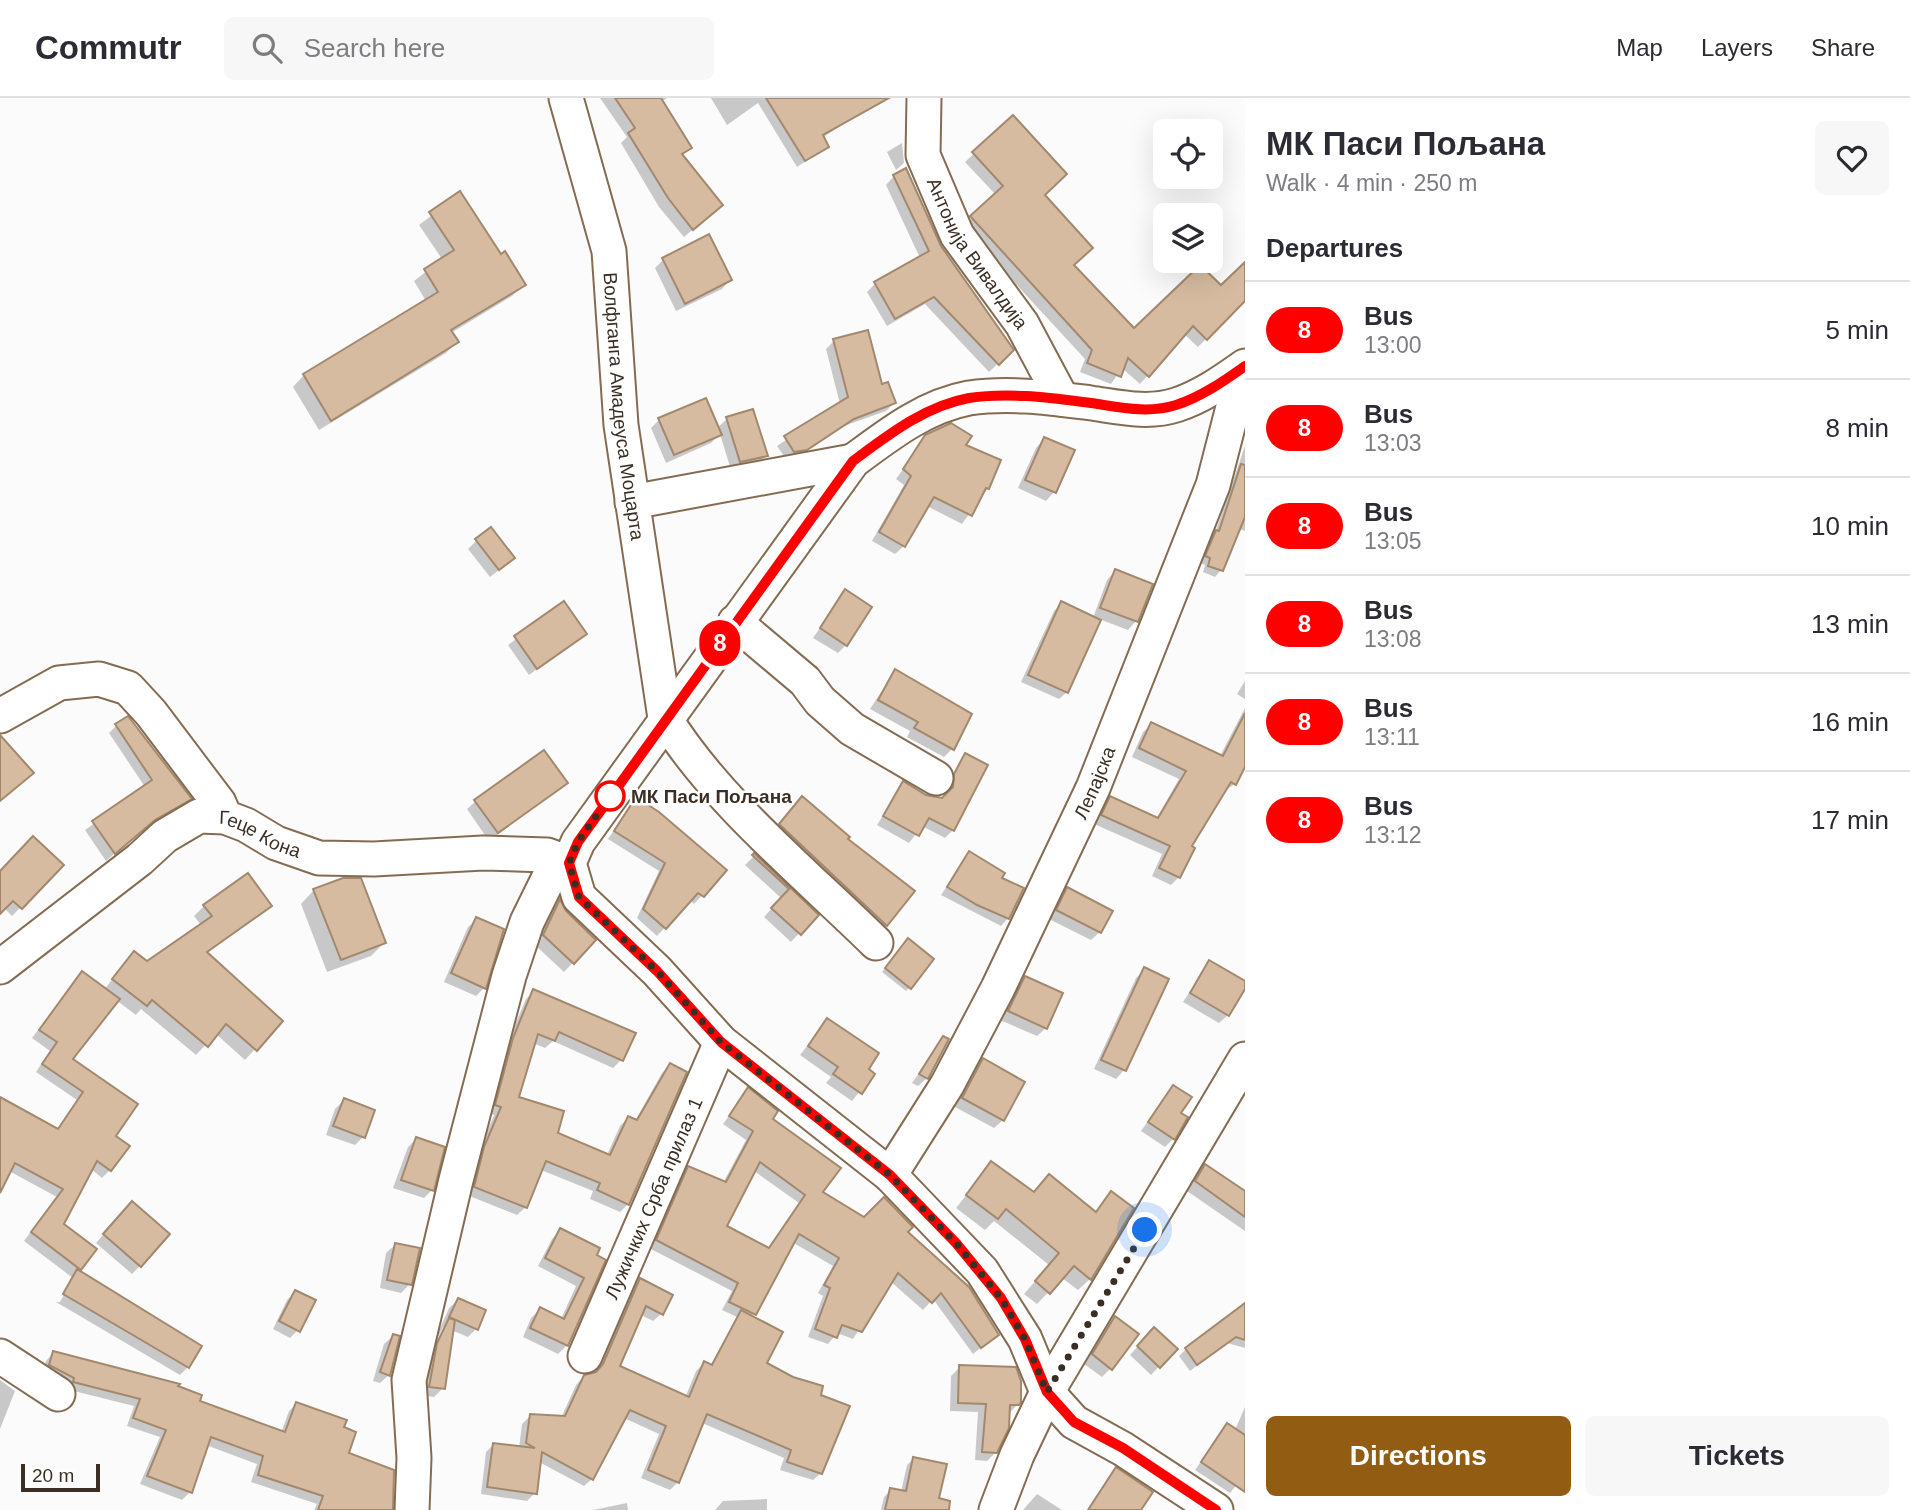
<!DOCTYPE html>
<html lang="en">
<head>
<meta charset="utf-8">
<style>
  :root { --surface:#fff; --page:#f7f7f7; --text:#2b2b33; --muted:#7c7c81; --line:#e1e1e2; --accent:#925c12 }
  body { margin:0; font-family:Arial,sans-serif; background:var(--page); color:var(--text); height:100vh; display:flex; flex-direction:column; font-size:26px; white-space:nowrap }
  * { box-sizing:border-box; margin:0 }
  p { font-size:23px; color:var(--muted) }
  .icon { flex:none; width:38px; height:38px; fill:none; stroke:currentColor; stroke-width:2; stroke-linecap:round; stroke-linejoin:round }
  .map { position:relative; flex:1; overflow:hidden }
  .drawer { display:flex; flex-direction:column; background:var(--surface); width:665px }
  .drawer>* { flex:none }
  .badge { padding:0 14px; border-radius:23px; font-size:24px; line-height:46px }
  .fabs { position:absolute; left:1153px; top:21px; display:grid; gap:14px }
  .fabs a { display:grid; place-items:center; width:70px; height:70px; border-radius:10px; background:var(--surface); box-shadow:0 7px 28px #0002; font-size:35px }
  .scale { position:absolute; left:21px; bottom:18px; width:79px; box-sizing:border-box; padding-left:7px; border:4px solid #3a2f24; border-top:0; font-size:19px; line-height:24px; white-space:nowrap; color:#3a2f24; -webkit-text-stroke:5px #fff; paint-order:stroke }
  .you { position:absolute; width:35px; height:35px; margin:-18px; border:5px solid #fff; border-radius:50%; background:#1a73e8; box-shadow:0 0 0 10px #1a73e833 }
  .map>.badge { position:absolute; translate:-50% -50%; box-shadow:0 0 0 4px #fff }
  h2 { padding:0 21px; font-size:26px; line-height:63px }
  .round { display:grid; place-items:center; flex:none; width:74px; height:74px; border-radius:10px; background:var(--page) }
  .head { display:flex; align-items:center; justify-content:space-between; height:119px; padding:0 21px }
  h1 { font-size:33px; font-weight:700; line-height:52px }
  .action { display:flex; gap:14px; margin-top:auto; padding:14px 21px }
  .action a { flex:1; height:80px; border-radius:10px; background:var(--accent); color:#fff; font-size:28px; font-weight:700; line-height:80px; text-align:center }
  .action a+a { background:var(--page); color:var(--text) }
  ul { padding:0; list-style:none }
  li { display:flex; align-items:center; gap:21px; height:98px; padding:0 21px; border-top:2px solid var(--line) }
  li div { flex:1 }
  li b { display:block; font-size:26px }
  li em { font-style:normal }
  li .badge { min-width:77px; font-weight:700; text-align:center }
  header { display:flex; align-items:center; gap:42px; box-sizing:border-box; height:98px; padding:0 35px; background:var(--surface); border-bottom:2px solid var(--line) }
  header strong { font-size:33px }
  nav { display:flex; gap:38px; margin-inline-start:auto; font-size:24px }
  .search { width:490px; height:63px; background:var(--page); display:flex; align-items:center; gap:18px; box-sizing:border-box; padding:0 24px; border-radius:10px; color:var(--muted); font-size:26px }
  main { display:flex; flex:1; min-height:0 }
  .map>svg:first-child { display:block }
  .shadow { fill:#0003; fill-rule:evenodd }
  .building { fill:#d6bba0; stroke:#a2896e; stroke-width:2; fill-rule:evenodd }
  .lines { fill:none; stroke-linecap:round; stroke-linejoin:round }
  .minor-casing { stroke:#846c52; stroke-width:37 }
  .minor { stroke:#fff; stroke-width:33 }
  .line-casing { stroke:#fff; stroke-width:16 }
  .line { stroke:#f00; stroke-width:10 }
  .walk { stroke:#3a2f24; stroke-width:7; stroke-dasharray:0 12.6 }
  .stop-dot { fill:#fff; stroke:#f00; stroke-width:3.5 }
  .labels { text-anchor:middle; stroke-width:5; stroke-linejoin:round; paint-order:stroke }
  .street-label { font-size:19px; fill:#3a2f24; stroke:#fff }
  .stop-label { font-size:19px; font-weight:bold; fill:#3a2f24; stroke:#fff; text-anchor:start }
</style>
</head>
<body>
<header>
<strong>Commutr</strong>
<div class="search"><svg class="icon" aria-label="search" viewBox="0 0 24 24"><circle cx="10" cy="10" r="6"/><path d="M15 15l6 6"/></svg>Search here</div>
<nav><a>Map</a><a>Layers</a><a>Share</a></nav>
</header>
<main>
<div class="map">
<svg width="1245" height="1412" viewBox="0 0 1245 1412">
  <rect width="100%" height="100%" fill="#fbfbfb"/>
  <!-- shadow -->
  <g class="shadow">
    <polygon points="600,0 667,0 661,4 689,50 681,58 712,115 684,139 659,109 621,45 627,39"/>
    <polygon points="711,0 858,0 865,12 822,40 827,49 797,69 758,5 727,27"/>
    <polygon points="1013,19 1072,167 1134,233 1221,190 1245,201 1198,249 1184,236 1140,286 1122,270 1111,286 1080,274 1085,261 963,129 996,97 965,64"/>
    <polygon points="902,45 904,65 896,72 887,54"/>
    <polygon points="894,78 1012,252 989,274 925,206 887,228 867,194 875,186 920,160 886,87"/>
    <polygon points="460,96 500,158 524,186 512,198 451,235 457,244 446,255 319,332 293,289 304,277 426,203 414,183 442,161 419,127"/>
    <polygon points="663,162 730,182 722,191 676,213 655,170"/>
    <polygon points="834,243 894,305 886,313 844,328 797,359 786,361 777,348 840,306 826,251"/>
    <polygon points="727,321 766,358 758,366 731,372 720,336 711,345 666,365 651,330 659,322 717,330"/>
    <polygon points="926,339 964,348 988,390 962,426 927,408 904,448 895,456 872,443 904,387 896,381"/>
    <polygon points="1044,341 1054,394 1046,403 1018,390 1036,350"/>
    <polygon points="1245,348 1245,433 1240,431 1221,472 1215,479 1203,474 1205,467 1200,465 1215,435"/>
    <polygon points="477,442 504,468 490,479 468,451"/>
    <polygon points="1115,473 1136,523 1128,532 1099,521 1067,594 1059,601 1021,584 1054,513 1062,505 1093,520 1107,482"/>
    <polygon points="845,494 846,547 838,555 813,540"/>
    <polygon points="564,506 585,536 529,577 508,547"/>
    <polygon points="895,573 952,651 944,659 907,639 910,633 870,611"/>
    <polygon points="1245,583 1245,601 1237,596"/>
    <polygon points="1245,610 1245,665 1235,686 1224,693 1190,749 1179,779 1171,787 1152,778 1162,756 1094,726 1102,709 1111,700 1156,721 1179,681 1132,659 1143,634 1152,626 1220,658"/>
    <polygon points="116,628 189,701 145,729 106,763 85,732 145,689 109,635"/>
    <polygon points="966,657 953,732 945,740 922,728 909,745 877,727 903,685 926,698 942,702 947,685"/>
    <polygon points="566,685 489,743 467,711 476,703"/>
    <polygon points="636,701 725,772 694,806 690,802 657,838 637,820 659,773 608,741"/>
    <polygon points="794,709 846,741 886,827 878,835 772,736"/>
    <polygon points="969,755 999,781 1008,820 1001,828 941,797"/>
    <polygon points="754,758 816,817 791,844 764,819 781,800 745,767"/>
    <polygon points="62,767 12,818 4,810 0,814 0,775"/>
    <polygon points="1067,791 1100,834 1091,842 1049,821 1059,800"/>
    <polygon points="314,792 384,845 371,858 327,874 301,806"/>
    <polygon points="559,804 564,814 594,842 564,874 535,847 551,812"/>
    <polygon points="269,807 206,856 281,923 245,962 216,936 196,957 141,911 136,917 116,902 71,962 113,1038 110,1072 102,1080 91,1071 61,1127 94,1152 77,1174 188,1269 180,1277 56,1204 60,1204 73,1180 24,1143 57,1099 9,1073 0,1080 0,1001 57,1032 77,1002 36,974 50,953 32,940 75,883 104,892 124,866 147,865 201,827 194,818 204,808"/>
    <polygon points="477,821 484,890 476,898 444,884 468,829"/>
    <polygon points="904,846 910,889 906,893 882,874"/>
    <polygon points="1209,864 1228,917 1219,925 1183,904"/>
    <polygon points="1145,871 1166,881 1124,972 1116,981 1094,971 1136,880"/>
    <polygon points="1026,880 1046,930 1037,938 1000,922 1017,888"/>
    <polygon points="534,893 634,935 621,962 613,970 553,943 545,950 533,945 517,1001 556,1036 607,1057 620,1028 628,1020 635,1023 662,975 670,967 628,1106 620,1114 590,1101 593,1093 541,1072 526,1109 517,1117 467,1097 477,1059 494,1017 488,1015 505,950 526,901"/>
    <polygon points="828,922 873,977 852,1003 826,985 831,979 800,957"/>
    <polygon points="944,940 927,980 918,988 912,985"/>
    <polygon points="983,962 1003,1022 994,1030 955,1009 975,971"/>
    <polygon points="1173,989 1179,1015 1173,1041 1165,1049 1141,1033"/>
    <path d="M748 992 821 1095 865 1121 905 1134 997 1236 973 1256 933 1201 923 1212 890 1183 853 1241 837 1235 828 1246 808 1239 823 1198 818 1195 833 1168 792 1144 751 1220 765 1266 821 1375 813 1382 780 1372 784 1360 702 1325 678 1384 670 1392 641 1380 659 1336 624 1320 592 1381 584 1388 539 1364 535 1395 527 1403 481 1396 486 1354 494 1346 519 1350 522 1326 530 1318 561 1320 576 1287 584 1278 595 1276 633 1190 640 1182 661 1216 653 1223 641 1217 618 1269 685 1300 696 1273 704 1265 710 1268 737 1219 722 1212 732 1193 649 1150 681 1078 689 1070 723 1085 746 1042 723 1026ZM754 1073 799 1105 767 1151 725 1129Z"/>
    <polygon points="344,1002 363,1039 355,1047 326,1037 335,1011"/>
    <polygon points="416,1041 432,1092 424,1100 393,1090 408,1049"/>
    <polygon points="992,1065 1032,1096 1049,1078 1094,1115 1111,1096 1090,1181 1078,1192 1062,1180 1037,1206 1024,1196 1049,1167 994,1123 985,1132 956,1110"/>
    <polygon points="1205,1068 1245,1096 1245,1133 1187,1093"/>
    <polygon points="124,1114 140,1168 132,1176 96,1145"/>
    <polygon points="560,1132 598,1151 567,1247 558,1256 523,1239 531,1220 540,1211 561,1221 576,1188 538,1168 552,1141"/>
    <polygon points="395,1147 410,1186 401,1195 380,1190 386,1155"/>
    <polygon points="295,1194 298,1232 290,1240 273,1231 287,1202"/>
    <path d="M458 1202 476 1231 468 1239 451 1232 443 1290 434 1299 421 1297 429 1255 449 1210ZM443 1229H446L436 1254 432 1252Z"/>
    <polygon points="1245,1218 1245,1250 1227,1245 1190,1273 1179,1258 1186,1251"/>
    <polygon points="1115,1220 1110,1271 1102,1279 1084,1266"/>
    <polygon points="1154,1231 1175,1251 1151,1277 1130,1257"/>
    <polygon points="393,1238 389,1277 380,1285 373,1283 384,1246"/>
    <polygon points="53,1255 176,1289 197,1304 281,1335 289,1313 296,1306 342,1330 359,1412 314,1412 317,1406 251,1384 257,1366 206,1347 190,1394 182,1402 140,1386 160,1339 127,1328 134,1308 66,1291 43,1275 46,1263"/>
    <polygon points="960,1269 1018,1306 1009,1315 996,1354 987,1363 975,1362 978,1314 950,1313 951,1278"/>
    <polygon points="0,1282 15,1293 0,1331"/>
    <polygon points="1245,1309 1245,1376 1230,1395 1195,1372 1227,1327 1235,1332"/>
    <polygon points="914,1360 935,1412 881,1412 884,1399 891,1392 901,1394 907,1367"/>
    <polygon points="1116,1372 1139,1412 1087,1412 1108,1380"/>
    <polygon points="1037,1396 1062,1412 1023,1412"/>
    <polygon points="767,1401 767,1412 715,1412 723,1403"/>
    <polygon points="627,1405 628,1412 593,1412"/>
  </g>
  <!-- building -->
  <g class="building">
    <polygon points="615,0 661,0 692,50 682,56 723,107 693,132 668,100 628,35 635,30"/>
    <polygon points="766,0 889,0 823,37 829,49 805,63"/>
    <polygon points="1013,17 1067,76 1045,97 1093,150 1074,167 1134,230 1200,167 1221,187 1245,164 1245,203 1207,242 1193,228 1149,279 1128,260 1121,279 1087,265 1092,252 970,118 1003,88 972,54"/>
    <polygon points="906,70 941,148 1014,252 999,267 934,199 895,221 874,184 929,153 893,77"/>
    <polygon points="460,93 501,156 505,153 526,187 451,232 459,244 331,323 303,276 438,194 424,171 454,152 429,114"/>
    <polygon points="709,136 732,182 685,206 662,160"/>
    <polygon points="868,232 882,286 888,284 896,305 854,321 807,352 794,354 784,338 848,299 833,241"/>
    <polygon points="706,300 722,337 674,357 658,320"/>
    <polygon points="753,311 768,358 740,364 726,319"/>
    <polygon points="951,325 972,338 966,347 1001,362 989,391 986,390 972,418 934,399 905,449 879,434 911,378 903,371 925,337"/>
    <polygon points="1044,339 1075,352 1056,395 1025,382"/>
    <polygon points="1241,366 1245,367 1245,419 1223,473 1208,468 1210,460 1205,458 1216,432 1219,433"/>
    <polygon points="491,429 515,460 499,472 475,441"/>
    <polygon points="1115,471 1153,486 1138,524 1100,510"/>
    <polygon points="845,491 872,509 847,548 820,530"/>
    <polygon points="564,503 587,536 537,571 514,538"/>
    <polygon points="1061,503 1101,522 1068,595 1028,577"/>
    <polygon points="895,571 972,616 954,652 914,630 918,624 878,602"/>
    <polygon points="1245,615 1245,669 1236,687 1231,684 1192,748 1195,750 1180,780 1159,770 1170,748 1101,717 1110,698 1158,720 1186,673 1139,650 1151,624 1223,658"/>
    <polygon points="128,618 192,701 155,722 115,756 92,723 152,682 115,626"/>
    <polygon points="0,637 34,675 0,703"/>
    <polygon points="544,652 568,685 498,735 474,702"/>
    <polygon points="965,655 988,667 954,733 929,720 919,738 883,718 903,683 926,697 942,700 953,689 954,676"/>
    <polygon points="802,698 850,739 848,741 915,793 887,828 779,726"/>
    <polygon points="636,699 659,714 727,772 704,799 698,795 666,831 643,811 665,765 614,733"/>
    <polygon points="33,738 64,767 22,811 13,803 0,816 0,773"/>
    <polygon points="969,753 1005,775 1002,780 1024,790 1009,821 977,807 947,789"/>
    <polygon points="754,755 819,817 801,837 771,810 789,791 752,757"/>
    <polygon points="248,775 272,808 207,854 283,923 257,953 226,926 208,949 152,902 147,908 112,881 134,853 147,863 212,818 203,807"/>
    <polygon points="343,780 361,780 386,845 341,862 313,791"/>
    <polygon points="1067,789 1113,813 1101,835 1056,812"/>
    <polygon points="560,801 566,813 596,842 574,866 543,837"/>
    <polygon points="476,819 504,831 486,891 451,875"/>
    <polygon points="908,840 934,861 911,891 885,870"/>
    <polygon points="1209,862 1245,883 1245,891 1229,918 1190,895"/>
    <polygon points="1144,869 1169,881 1126,973 1101,962"/>
    <polygon points="82,873 120,901 73,961 138,1006 116,1038 130,1048 111,1073 97,1063 64,1126 97,1151 81,1172 31,1134 63,1091 15,1065 0,1095 0,999 58,1031 83,994 42,966 57,944 39,932"/>
    <polygon points="1025,878 1063,895 1047,931 1008,913"/>
    <polygon points="533,891 636,935 623,963 559,934 555,943 538,936 519,999 564,1013 558,1035 610,1057 628,1018 637,1022 670,965 687,974 629,1107 597,1092 600,1085 546,1063 527,1110 474,1089 484,1049 501,1009 495,1007 513,940"/>
    <polygon points="827,920 879,955 869,971 875,976 862,996 833,976 838,969 808,948"/>
    <polygon points="943,938 949,941 928,981 919,976"/>
    <polygon points="983,960 1025,984 1004,1023 962,1000"/>
    <polygon points="1173,987 1192,999 1181,1015 1188,1019 1175,1042 1148,1024"/>
    <path d="M748 989 778 1013 773 1021 841 1070 823 1094 864 1119 884 1099 913 1129 908 1134 969 1189 999 1237 981 1250 941 1195 932 1205 898 1175 862 1234 842 1227 837 1240 815 1231 830 1190 824 1187 839 1160 799 1136 756 1217 729 1204 738 1185 656 1142 688 1068 726 1084 753 1033 729 1018ZM760 1064 805 1097 769 1150 727 1128Z"/>
    <polygon points="344,1000 375,1012 365,1040 333,1028"/>
    <polygon points="416,1039 445,1049 434,1093 401,1082"/>
    <polygon points="991,1063 1034,1094 1049,1076 1096,1114 1111,1093 1134,1110 1091,1182 1074,1168 1050,1196 1035,1183 1059,1155 1006,1111 998,1121 966,1097"/>
    <polygon points="1205,1066 1245,1093 1245,1119 1195,1083"/>
    <polygon points="132,1103 170,1136 141,1169 103,1136"/>
    <polygon points="560,1130 600,1150 597,1157 606,1162 568,1248 530,1230 540,1209 564,1221 584,1180 545,1160"/>
    <polygon points="395,1145 420,1150 412,1187 387,1182"/>
    <polygon points="77,1171 202,1248 189,1270 63,1196"/>
    <polygon points="640,1180 673,1197 663,1217 646,1208 620,1268 689,1299 704,1263 712,1267 741,1212 783,1234 767,1265 793,1279 823,1288 821,1297 850,1308 822,1376 787,1364 791,1352 707,1316 679,1385 648,1372 666,1328 630,1312 593,1382 542,1354 537,1396 487,1389 493,1345 535,1350 526,1345 530,1316 565,1318 584,1277 596,1274 603,1266"/>
    <polygon points="295,1192 316,1202 300,1234 279,1223"/>
    <polygon points="458,1200 486,1212 478,1232 449,1219"/>
    <polygon points="1245,1205 1245,1242 1236,1239 1197,1267 1185,1250"/>
    <polygon points="1115,1218 1139,1236 1112,1272 1092,1256"/>
    <polygon points="449,1220 455,1222 445,1291 429,1289 437,1245"/>
    <polygon points="1154,1229 1178,1251 1160,1270 1137,1248"/>
    <polygon points="393,1236 400,1238 390,1278 380,1274"/>
    <polygon points="53,1253 180,1286 178,1288 202,1297 200,1303 285,1334 296,1304 347,1322 344,1329 356,1334 349,1355 394,1372 393,1412 318,1412 323,1398 258,1377 263,1358 211,1339 192,1395 147,1378 166,1332 133,1320 140,1301 73,1284 74,1280 49,1267"/>
    <polygon points="959,1267 1016,1269 1021,1283 1021,1304 1019,1307 1010,1307 1009,1330 997,1355 982,1354 986,1306 958,1305"/>
    <polygon points="1227,1325 1245,1337 1245,1394 1201,1364"/>
    <polygon points="913,1359 947,1366 939,1400 950,1403 949,1412 885,1412 890,1390 906,1393"/>
    <polygon points="1116,1369 1153,1394 1141,1412 1088,1412"/>
  </g>
  <g class="lines">
    <defs>
      <g id="minor">
        <path id="s1" d="M566 0 609 153 621 327 665 620C715 702 807 777 876 845"/>
        <path id="s2" d="M924 0 923 57 957 137 1022 226 1062 301"/>
        <polyline points="632,404 853,363"/>
        <polyline points="735,524 805,583 820,603 852,631 936,680"/>
        <polyline points="0,618 59,585 99,581 128,590 151,615 219,705 225,719"/>
        <path id="s3" d="M0 869 140 761 165 738 199 718 225 719 246 727 276 745 319 760 374 761 483 755 547 757 569 765"/>
        <path id="s4" d="M890 1077 947 987 998 890 1093 690 1213 387 1243 270"/>
        <polyline points="0,1258 58,1296"/>
        <path id="s5" d="M585 1258 721 944"/>
        <polyline points="412,1412 414,1360 409,1282 456,1082 509,878 527,824 558,761"/>
        <polyline points="996,1412 1017,1357 1047,1294 1245,961"/>
        <path d="M1216 1412 1123 1351 1074 1324 1047 1294 1025 1241 982 1173 890 1077 721 944 657 873 579 799 569 765 578 744 853 363C888 337 925 308 969 300 1010 294 1051 300 1091 305 1119 309 1148 316 1176 307 1201 299 1224 283 1245 268"/>
      </g>
    </defs>
    <!-- minor casing -->
    <use href="#minor" class="minor-casing"/>
    <!-- minor -->
    <use href="#minor" class="minor"/>
  </g>
  <g class="lines">
    <defs>
      <path id="line" d="M1216 1412 1123 1350 1074 1324 1047 1294 1025 1241 1001 1200 956 1145 890 1077 721 944 657 873 579 799 569 765 578 744 853 363C888 337 925 308 969 300 1010 294 1051 300 1091 305 1119 309 1148 316 1176 307 1201 299 1224 283 1245 268"/>
    </defs>
    <!-- line casing -->
    <use href="#line" class="line-casing"/>
    <!-- line -->
    <use href="#line" class="line"/>
    <!-- walk -->
    <polyline class="walk" points="610,698 578,744 569,765 579,799 657,873 721,944 890,1077 956,1145 1001,1200 1025,1241 1047,1294 1145,1132"/>
  </g>
  <!-- markers -->
  <circle class="stop-dot" cx="610" cy="698" r="14"/>
  <g class="labels">
    <!-- street labels -->
    <g class="street-label">
      <text dy="7" stroke="none"><textPath href="#s2" startOffset="170">Антонија Вивалдија</textPath></text>
      <text dy="7" stroke="none"><textPath href="#s1" startOffset="315">Волфганга Амадеуса Моцарта</textPath></text>
      <text dy="7" stroke="none"><textPath href="#s4" startOffset="443">Лепајска</textPath></text>
      <text dy="7" stroke="none"><textPath href="#s3" startOffset="315">Геце Кона</textPath></text>
      <text dy="7" stroke="none"><textPath href="#s5" startOffset="172">Лужичких Срба прилаз 1</textPath></text>
    </g>
    <!-- stop labels -->
    <g class="stop-label">
      <text x="631" y="705">МК Паси Пољана</text>
    </g>
  </g>
</svg>
<div class="fabs">
<a><svg class="icon" aria-label="locate" viewBox="0 0 24 24"><circle cx="12" cy="12" r="6"/><path d="M12 2v4M12 18v4M2 12h4M18 12h4"/></svg></a>
<a><svg class="icon" aria-label="layers" viewBox="0 0 24 24"><path d="M12 4l9 5-9 5-9-5zM3 14l9 5 9-5"/></svg></a>
</div>
<div class="scale">20 m</div>
<div class="you" style="left:1145px;top:1132px"></div>
<b class="badge" style="left:720px;top:545px;background:#f00;color:#fff">8</b>
</div>
<section class="drawer">
<div class="head"><div><h1>МК Паси Пољана</h1><p>Walk · 4 min · 250 m</p></div><a class="round"><svg class="icon" aria-label="heart" viewBox="0 0 24 24"><path d="M12 20l-8-8c-3-5 5-10 8-4 3-6 11-1 8 4z"/></svg></a></div>
<h2>Departures</h2>
<ul>
<li><span class="badge" style="background:#f00;color:#fff">8</span><div><b>Bus</b><p>13:00</p></div><em>5 min</em></li>
<li><span class="badge" style="background:#f00;color:#fff">8</span><div><b>Bus</b><p>13:03</p></div><em>8 min</em></li>
<li><span class="badge" style="background:#f00;color:#fff">8</span><div><b>Bus</b><p>13:05</p></div><em>10 min</em></li>
<li><span class="badge" style="background:#f00;color:#fff">8</span><div><b>Bus</b><p>13:08</p></div><em>13 min</em></li>
<li><span class="badge" style="background:#f00;color:#fff">8</span><div><b>Bus</b><p>13:11</p></div><em>16 min</em></li>
<li><span class="badge" style="background:#f00;color:#fff">8</span><div><b>Bus</b><p>13:12</p></div><em>17 min</em></li>
</ul>
<div class="action"><a>Directions</a><a>Tickets</a></div>
</section>
</main>
</body>
</html>
